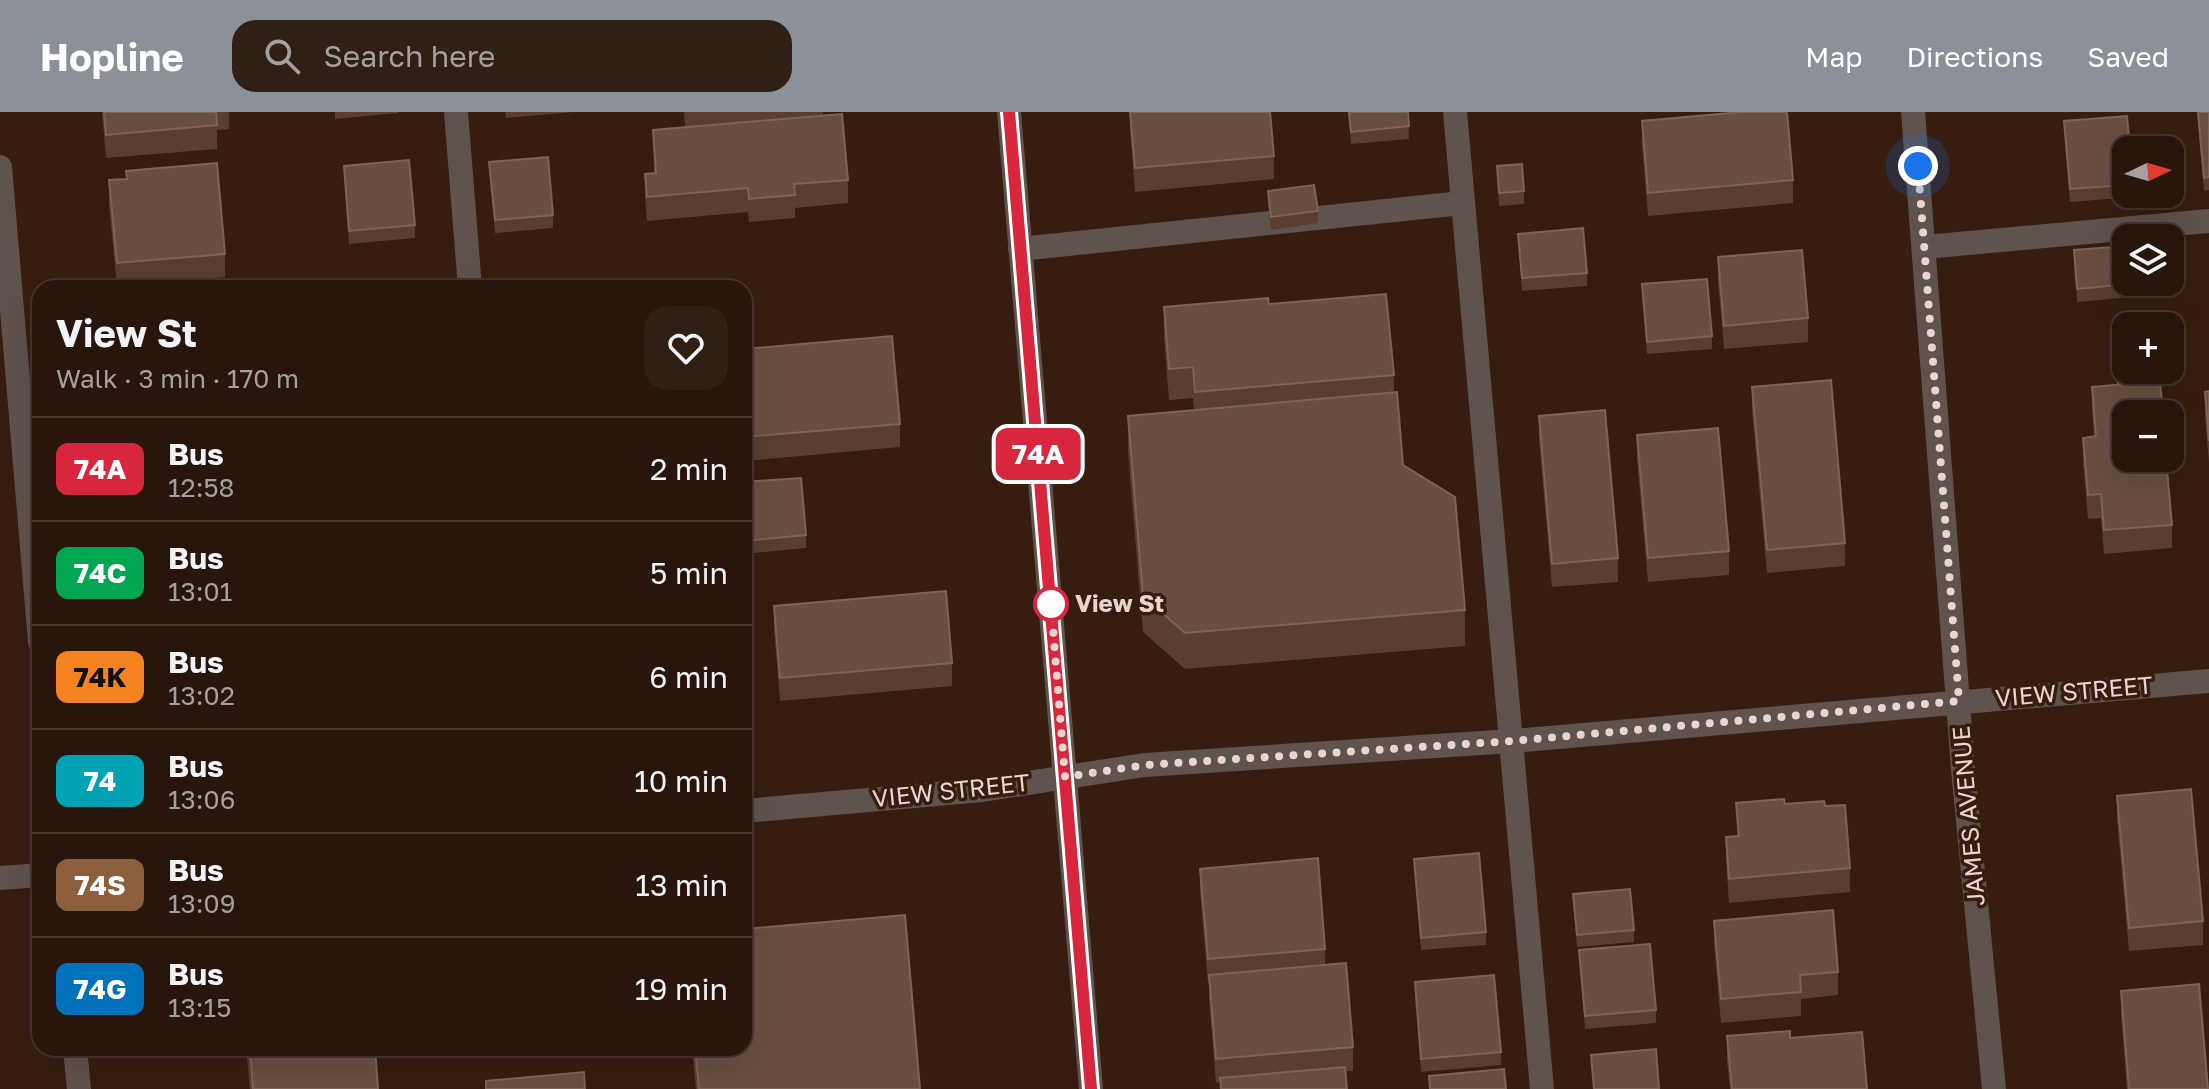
<!DOCTYPE html>
<html lang="en">
<head>
<meta charset="utf-8">
<style>
  :root { --surface:#28160c; --page:#301f15; --text:#f1f3f6; --muted:#a59f9d; --line:#44352d; --accent:#8c9099 }
  body { margin:0; font-family:"Golos Text",sans-serif; background:var(--page); color:var(--text); height:100vh; display:flex; flex-direction:column; font-size:30px; white-space:nowrap }
  * { box-sizing:border-box; margin:0 }
  p { font-size:26px; color:var(--muted) }
  .icon { flex:none; width:44px; height:44px; fill:none; stroke:currentColor; stroke-width:2; stroke-linecap:round; stroke-linejoin:round }
  .map { position:relative; flex:1; overflow:hidden }
  .sheet { position:absolute; left:32px; top:168px; width:720px; height:776px; display:flex; flex-direction:column; background:var(--surface); border-radius:24px; box-shadow:0 8px 32px #0002,0 0 0 2px var(--line) }
  .sheet>* { flex:none }
  .badge { padding:0 16px; border-radius:12px; font-size:28px; line-height:52px }
  .needle { width:52px; rotate:85deg }
  .fabs { position:absolute; left:2112px; top:24px; display:grid; gap:16px }
  .fabs a { display:grid; place-items:center; width:72px; height:72px; border-radius:16px; background:var(--surface); box-shadow:0 8px 32px #0002,0 0 0 2px var(--line); font-size:40px }
  .you { position:absolute; width:40px; height:40px; margin:-20px; border:6px solid #fff; border-radius:50%; background:#1a73e8; box-shadow:0 0 0 12px #1a73e833 }
  .map>.badge { position:absolute; translate:-50% -50%; box-shadow:0 0 0 4px #fff }
  .round { display:grid; place-items:center; flex:none; width:84px; height:84px; border-radius:24px; background:var(--page) }
  .overview { display:flex; align-items:center; justify-content:space-between; height:136px; padding:0 24px }
  h1 { font-size:38px; font-weight:700; line-height:60px }
  ul { padding:0; list-style:none }
  li { display:flex; align-items:center; gap:24px; height:104px; padding:0 24px; border-top:2px solid var(--line) }
  li div { flex:1 }
  li b { display:block; font-size:30px }
  li em { font-style:normal }
  li .badge { min-width:88px; font-weight:700; text-align:center }
  header { display:flex; align-items:center; gap:48px; box-sizing:border-box; height:112px; padding:0 40px; background:var(--accent); color:#fff }
  header strong { font-size:38px }
  nav { display:flex; gap:44px; margin-inline-start:auto; font-size:28px }
  .search { width:560px; height:72px; background:var(--page); display:flex; align-items:center; gap:20px; box-sizing:border-box; padding:0 28px; border-radius:24px; color:var(--muted); font-size:30px }
  .map>svg:first-child { display:block }
  .lines { fill:none; stroke-linecap:round; stroke-linejoin:round }
  .minor { stroke:#60524c; stroke-width:24 }
  .wall { fill:#593e31 }
  .building { fill:#684f42; stroke:#7c6458; stroke-width:2 }
  .line-casing { stroke:#fff; stroke-width:18 }
  .line { stroke:#d7263d; stroke-width:12 }
  .walk { stroke:#e8d6ce; stroke-width:8; stroke-dasharray:0 14.4 }
  .stop-dot { fill:#fff; stroke:#d7263d; stroke-width:4 }
  .labels { text-anchor:middle; stroke-width:7; stroke-linejoin:round; paint-order:stroke }
  .stop-label { font-size:24px; font-weight:bold; fill:#e8d6ce; stroke:#361d10; text-anchor:start }
  .street-label { font-size:24px; fill:#e8d6ce; stroke:#361d10 }
</style>
</head>
<body>
<header>
<strong>Hopline</strong>
<div class="search"><svg class="icon" aria-label="search" viewBox="0 0 24 24"><circle cx="10" cy="10" r="6"/><path d="M15 15l6 6"/></svg>Search here</div>
<nav><a>Map</a><a>Directions</a><a>Saved</a></nav>
</header>
<div class="map">
<svg width="2209" height="977" viewBox="0 0 2209 977">
  <rect width="100%" height="100%" fill="#361d10"/>
  <g class="lines">
    <!-- minor -->
    <g class="minor">
      <polyline points="456,0 470,176"/>
      <polyline points="1009,0 1091,977"/>
      <polyline points="1455,0 1542,977"/>
      <polyline points="1913,0 1963,657 1994,977"/>
      <polyline points="0,55 40,530"/>
      <polyline points="1925,135 2209,109"/>
      <polyline points="1020,137 1462,91"/>
      <polyline points="744,699 982,678 1145,653 1512,629 2209,569"/>
      <polyline points="0,766 40,763"/>
      <polyline points="75,936 79,977"/>
    </g>
  </g>
  <!-- wall -->
  <g class="wall">
    <polygon points="102,0 229,0 229,17 217,18 217,37 106,46"/>
    <polygon points="335,0 398,0 398,1 335,7"/>
    <polygon points="505,0 574,0 506,6"/>
    <polygon points="684,0 823,0 823,3 848,68 848,91 795,96 795,106 749,110 748,100 647,109 645,85 645,62 654,61 653,18 685,15"/>
    <polygon points="1130,0 1274,44 1274,67 1135,80 1130,18"/>
    <polygon points="1348,0 1408,0 1409,27 1351,32"/>
    <polygon points="2197,0 2209,0 2209,78 2204,79"/>
    <polygon points="1642,9 1793,68 1793,91 1648,104 1642,32"/>
    <polygon points="2064,9 2126,38 2126,82 2133,82 2133,85 2070,90"/>
    <polygon points="489,50 553,103 553,116 495,121"/>
    <polygon points="344,54 415,113 415,126 349,132"/>
    <polygon points="1497,54 1524,79 1524,92 1499,94"/>
    <polygon points="126,59 225,142 225,165 117,175 109,92 109,68 126,67"/>
    <polygon points="1268,79 1318,99 1318,111 1271,118 1268,92"/>
    <polygon points="1518,122 1587,161 1587,174 1522,179"/>
    <polygon points="2074,138 2141,170 2141,184 2077,190"/>
    <polygon points="1718,145 1808,206 1808,230 1724,237 1718,169"/>
    <polygon points="1642,172 1712,224 1712,237 1647,242"/>
    <polygon points="1269,192 1394,263 1394,281 1403,353 1465,498 1465,534 1185,557 1143,520 1128,340 1128,304 1194,298 1193,286 1169,288 1164,226 1164,195"/>
    <polygon points="744,237 900,312 900,335 744,349"/>
    <polygon points="2116,248 2172,413 2172,436 2104,442 2101,406 2088,407 2083,349 2083,326 2094,324 2092,298 2092,275 2117,272"/>
    <polygon points="1752,275 1845,431 1845,454 1767,461 1752,299"/>
    <polygon points="2209,279 2209,352 2205,303 2205,280"/>
    <polygon points="1539,304 1618,446 1618,470 1552,475 1539,327"/>
    <polygon points="1637,323 1729,439 1729,463 1648,470 1637,347"/>
    <polygon points="744,370 806,423 806,436 744,442"/>
    <polygon points="774,494 952,551 952,574 780,589 774,517"/>
    <polygon points="2117,684 2203,809 2203,833 2129,839 2117,707"/>
    <polygon points="1736,691 1825,694 1850,756 1850,780 1729,791 1726,748 1726,725 1737,724"/>
    <polygon points="1414,747 1486,820 1486,833 1421,838"/>
    <polygon points="1200,757 1325,837 1325,853 1353,935 1353,959 1346,959 1347,977 1220,977 1220,970 1216,971 1209,887 1209,870 1208,871 1200,780"/>
    <polygon points="1573,782 1634,818 1634,830 1577,835"/>
    <polygon points="1714,809 1838,860 1838,883 1801,887 1801,904 1721,911 1714,832"/>
    <polygon points="1579,838 1656,898 1656,911 1585,917"/>
    <polygon points="1415,870 1501,940 1501,953 1421,960"/>
    <polygon points="2121,879 2208,977 2127,977 2121,903"/>
    <polygon points="1727,924 1790,926 1867,977 1730,977 1727,948"/>
    <polygon points="246,936 375,936 378,977 250,977"/>
    <polygon points="692,936 744,936 920,977 696,977"/>
  </g>
  <!-- building -->
  <g class="building">
    <polygon points="104,0 216,0 217,13 106,23"/>
    <polygon points="1130,0 1270,0 1274,44 1135,56"/>
    <polygon points="1349,0 1408,0 1409,14 1351,20"/>
    <polygon points="1741,0 1787,0 1793,68 1648,81 1642,9"/>
    <polygon points="2198,0 2209,0 2209,65 2204,66"/>
    <polygon points="842,2 848,68 794,72 795,83 749,87 748,76 647,85 645,62 656,61 653,18"/>
    <polygon points="2127,4 2130,38 2126,38 2126,73 2070,77 2064,9"/>
    <polygon points="548,45 553,103 495,108 489,50"/>
    <polygon points="409,48 415,113 349,119 344,54"/>
    <polygon points="217,51 225,142 117,151 109,68 127,67 126,59"/>
    <polygon points="1522,52 1524,79 1499,81 1497,54"/>
    <polygon points="1314,73 1318,99 1271,105 1268,79"/>
    <polygon points="1583,116 1587,161 1522,166 1518,122"/>
    <polygon points="2126,134 2126,170 2141,170 2141,171 2077,177 2074,138"/>
    <polygon points="1802,138 1808,206 1724,214 1718,145"/>
    <polygon points="1707,167 1712,224 1647,230 1642,172"/>
    <polygon points="237,168 238,176 147,176"/>
    <polygon points="1386,182 1394,263 1195,280 1193,255 1169,257 1164,195 1268,186 1269,192"/>
    <polygon points="892,224 900,312 744,325 744,237"/>
    <polygon points="2126,247 2126,258 2155,258 2156,269 2118,272 2116,248"/>
    <polygon points="1831,268 1845,431 1767,438 1752,275"/>
    <polygon points="2160,269 2163,302 2126,302 2126,346 2166,346 2172,413 2104,418 2101,382 2088,383 2083,326 2096,324 2092,275"/>
    <polygon points="2209,279 2209,329 2205,280"/>
    <polygon points="1397,280 1403,353 1455,385 1465,498 1185,521 1143,484 1128,304"/>
    <polygon points="1605,298 1618,446 1552,452 1539,304"/>
    <polygon points="1718,316 1729,439 1648,446 1637,323"/>
    <polygon points="801,366 806,423 744,429 744,370"/>
    <polygon points="946,479 952,551 780,566 774,494"/>
    <polygon points="2191,677 2203,809 2129,816 2117,684"/>
    <polygon points="1784,687 1785,692 1824,689 1825,694 1845,693 1850,756 1729,767 1726,725 1739,724 1736,691"/>
    <polygon points="1479,741 1486,820 1421,826 1414,747"/>
    <polygon points="1318,746 1325,837 1208,847 1200,757"/>
    <polygon points="1630,777 1634,818 1577,823 1573,782"/>
    <polygon points="1833,798 1838,860 1800,863 1801,880 1721,887 1714,809"/>
    <polygon points="905,803 920,977 699,977 695,936 744,936 744,817"/>
    <polygon points="1650,832 1656,898 1585,904 1579,838"/>
    <polygon points="1346,851 1353,935 1216,947 1209,863"/>
    <polygon points="1494,863 1501,940 1421,947 1415,870"/>
    <polygon points="2199,872 2208,977 2129,977 2121,879"/>
    <polygon points="1790,919 1790,926 1862,920 1867,977 1732,977 1727,924"/>
    <polygon points="250,936 375,936 378,977 253,977"/>
    <polygon points="1656,937 1659,977 1594,977 1591,943"/>
    <polygon points="1345,955 1347,977 1221,977 1220,966"/>
    <polygon points="1504,957 1506,977 1430,977 1429,964"/>
    <polygon points="584,960 585,977 486,977 486,969"/>
  </g>
  <g class="lines">
    <defs>
      <polyline id="line" points="1009,0 1091,977"/>
    </defs>
    <!-- line casing -->
    <use href="#line" class="line-casing"/>
    <!-- line -->
    <use href="#line" class="line"/>
    <!-- walk -->
    <polyline class="walk" points="1051,492 1065,665 1145,653 1512,629 1959,589 1918,54"/>
  </g>
  <!-- markers -->
  <circle class="stop-dot" cx="1051" cy="492" r="16"/>
  <g class="labels">
    <!-- stop labels -->
    <g class="stop-label">
      <text x="1075" y="500">View St</text>
    </g>
    <!-- street labels -->
    <g class="street-label">
      <text transform="translate(2074 580) rotate(-5)" y="8">VIEW STREET</text>
      <text transform="translate(951 679) rotate(-6)" y="8">VIEW STREET</text>
      <text transform="translate(1969 704) rotate(-95)" y="8">JAMES AVENUE</text>
    </g>
  </g>
</svg>
<div class="fabs">
<a><svg class="needle" viewBox="-14 -14 28 28"><path d="M0-13l5 13h-10z" fill="#e53935"/><path d="M0 13l5-13h-10z" fill="#a59f9d"/></svg></a>
<a><svg class="icon" aria-label="layers" viewBox="0 0 24 24"><path d="M12 4l9 5-9 5-9-5zM3 14l9 5 9-5"/></svg></a>
<a>+</a>
<a>−</a>
</div>
<div class="you" style="left:1918px;top:54px"></div>
<b class="badge" style="left:1038px;top:342px;background:#d7263d;color:#fff">74A</b>
<section class="sheet">
<div class="overview"><div><h1>View St</h1><p>Walk · 3 min · 170 m</p></div><a class="round"><svg class="icon" aria-label="heart" viewBox="0 0 24 24"><path d="M12 20l-8-8c-3-5 5-10 8-4 3-6 11-1 8 4z"/></svg></a></div>
<ul>
<li><span class="badge" style="background:#d7263d;color:#fff">74A</span><div><b>Bus</b><p>12:58</p></div><em>2 min</em></li>
<li><span class="badge" style="background:#00a651;color:#fff">74C</span><div><b>Bus</b><p>13:01</p></div><em>5 min</em></li>
<li><span class="badge" style="background:#f58220;color:#111">74K</span><div><b>Bus</b><p>13:02</p></div><em>6 min</em></li>
<li><span class="badge" style="background:#00a3b4;color:#fff">74</span><div><b>Bus</b><p>13:06</p></div><em>10 min</em></li>
<li><span class="badge" style="background:#8b5e3c;color:#fff">74S</span><div><b>Bus</b><p>13:09</p></div><em>13 min</em></li>
<li><span class="badge" style="background:#0072bc;color:#fff">74G</span><div><b>Bus</b><p>13:15</p></div><em>19 min</em></li>
</ul>
</section>
</div>
</body>
</html>
